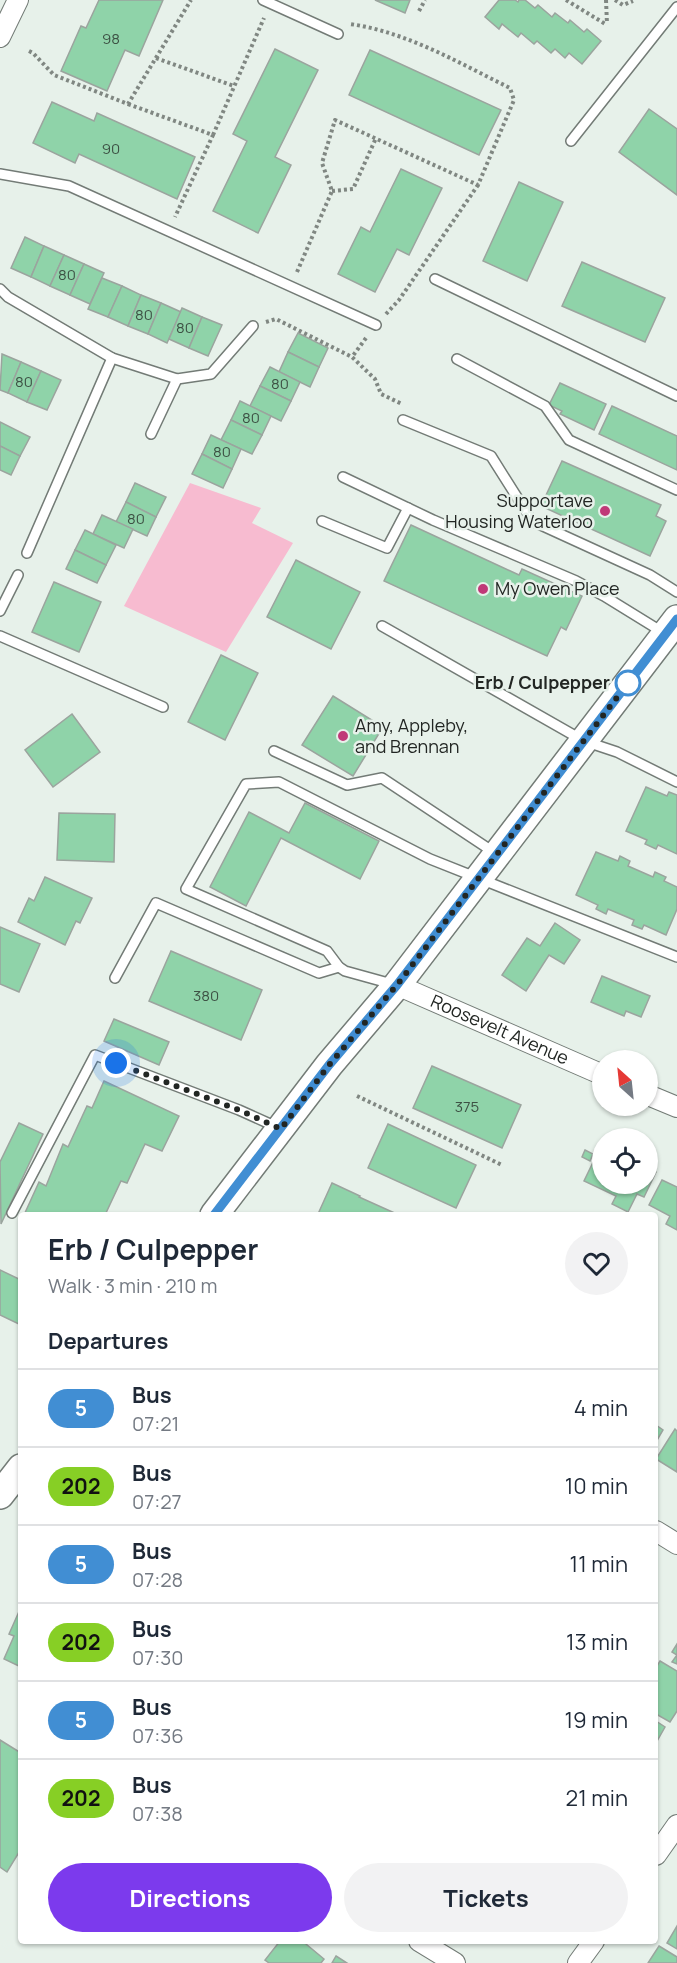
<!DOCTYPE html>
<html lang="en">
<head>
<meta charset="utf-8">
<style>
  :root { --surface:#fff; --page:#f2f2f3; --text:#1f2937; --muted:#747a83; --line:#e0e1e3; --accent:#7c3aed }
  body { margin:0; font-family:Manrope,sans-serif; background:var(--page); color:var(--text); height:100vh; display:flex; flex-direction:column; font-size:22px; white-space:nowrap }
  * { box-sizing:border-box; margin:0 }
  p { font-size:20px; color:var(--muted) }
  .icon { flex:none; width:33px; height:33px; fill:none; stroke:currentColor; stroke-width:2; stroke-linecap:round; stroke-linejoin:round }
  .map { position:relative; flex:1; overflow:hidden }
  .details { position:absolute; left:18px; top:1212px; width:640px; height:732px; display:flex; flex-direction:column; background:var(--surface); border-radius:6px; box-shadow:0 2px 4px #0004 }
  .details>* { flex:none }
  .badge { padding:0 12px; border-radius:20px; font-size:21px; line-height:39px }
  .needle { width:39px; rotate:333deg }
  .fabs { position:absolute; left:592px; top:1050px; display:grid; gap:12px }
  .fabs a { display:grid; place-items:center; width:66px; height:66px; border-radius:50%; background:var(--surface); box-shadow:0 2px 4px #0004; font-size:30px }
  .you { position:absolute; width:30px; height:30px; margin:-15px; border:4px solid #fff; border-radius:50%; background:#1a73e8; box-shadow:0 0 0 9px #1a73e833 }
  .map>.badge { position:absolute; translate:-50% -50%; box-shadow:0 0 0 3px #fff }
  h2 { padding:0 30px; font-size:22px; line-height:54px }
  .round { display:grid; place-items:center; flex:none; width:63px; height:63px; border-radius:32px; background:var(--page) }
  .overview { display:flex; align-items:center; justify-content:space-between; height:102px; padding:0 30px }
  h1 { font-size:28px; font-weight:700; line-height:45px }
  .cta { display:flex; gap:12px; margin-top:auto; padding:12px 30px }
  .cta a { flex:1; height:69px; border-radius:36px; background:var(--accent); color:#fff; font-size:24px; font-weight:700; line-height:69px; text-align:center }
  .cta a+a { background:var(--page); color:var(--text) }
  ul { padding:0; list-style:none }
  li { display:flex; align-items:center; gap:18px; height:78px; padding:0 30px; border-top:2px solid var(--line) }
  li div { flex:1 }
  li b { display:block; font-size:22px }
  li em { font-style:normal }
  li .badge { min-width:66px; font-weight:700; text-align:center }
  .map>svg:first-child { display:block }
  .green { fill:#f7bbd0 }
  .building { fill:#8fd3a9; stroke:#9ba49e; stroke-width:1.5 }
  .lines { fill:none; stroke-linecap:round; stroke-linejoin:round }
  .lane-casing { stroke:#737b76; stroke-width:12 }
  .street-casing { stroke:#737b76; stroke-width:22 }
  .secondary-casing { stroke:#737b76; stroke-width:30 }
  .path { stroke:#808782; stroke-width:4; stroke-dasharray:3 3; stroke-linecap:butt }
  .lane { stroke:#fff; stroke-width:9 }
  .street { stroke:#fff; stroke-width:20 }
  .secondary { stroke:#fff; stroke-width:27 }
  .line-casing { stroke:#fff; stroke-width:14 }
  .line { stroke:#418ed3; stroke-width:9 }
  .walk { stroke:#222623; stroke-width:6; stroke-dasharray:0 10.8 }
  .poi-dot { fill:#c03978; stroke:#e7f1ea; stroke-width:2 }
  .stop-dot { fill:#fff; stroke:#418ed3; stroke-width:3 }
  .labels { text-anchor:middle; stroke-width:5; stroke-linejoin:round; paint-order:stroke }
  .number-label { font-size:15px; fill:#3d5144 }
  .poi-label { font-size:18px; fill:#222623; stroke:#e7f1ea; text-anchor:start }
  .stop-label { font-size:18px; font-weight:bold; fill:#222623; stroke:#e7f1ea; text-anchor:end }
  .street-label { font-size:18px; fill:#222623; stroke:#e7f1ea }
</style>
</head>
<body>
<div class="map">
<svg width="677" height="1963" viewBox="0 0 677 1963">
  <rect width="100%" height="100%" fill="#e7f1ea"/>
  <!-- green -->
  <polygon class="green" points="190,483 261,508 252,523 293,543 226,652 124,606"/>
  <!-- building -->
  <g class="building">
    <polygon points="99,0 163,0 139,56 125,50 107,91 61,71 81,26 86,28"/>
    <polygon points="375,0 410,0 405,13"/>
    <polygon points="499,0 515,0 518,2 519,0 525,0 535,8 538,5 552,17 555,13 568,23 570,20 584,32 587,29 601,41 582,64 569,53 565,58 555,49 551,53 537,41 534,44 521,33 518,37 502,24 499,29 485,17"/>
    <polygon points="275,49 318,70 275,157 291,165 258,233 213,211 247,141 233,134"/>
    <polygon points="370,50 501,110 479,155 349,95"/>
    <polygon points="52,102 94,121 97,113 195,157 177,199 79,154 75,163 33,143"/>
    <polygon points="649,109 677,129 677,195 619,152"/>
    <polygon points="401,169 442,188 409,255 397,249 375,292 338,274 361,227 370,232"/>
    <polygon points="519,182 563,202 527,281 483,261"/>
    <polygon points="25,237 44,246 31,277 11,268"/>
    <polygon points="44,246 64,255 50,286 31,277"/>
    <polygon points="64,255 84,264 70,295 50,286"/>
    <polygon points="582,262 665,298 645,342 562,306"/>
    <polygon points="84,264 104,273 90,304 70,295"/>
    <polygon points="102,278 122,286 108,317 88,309"/>
    <polygon points="122,286 141,295 128,326 108,317"/>
    <polygon points="141,295 161,303 148,334 128,326"/>
    <polygon points="161,303 181,312 167,343 148,334"/>
    <polygon points="182,308 202,317 189,348 169,339"/>
    <polygon points="202,317 222,325 208,356 189,348"/>
    <polygon points="298,333 328,348 319,367 288,352"/>
    <polygon points="288,352 319,367 310,387 279,372"/>
    <polygon points="2,354 21,362 8,393 0,390"/>
    <polygon points="21,362 41,371 27,402 8,393"/>
    <polygon points="270,367 300,382 291,401 260,386"/>
    <polygon points="41,371 61,380 47,410 27,402"/>
    <polygon points="560,383 606,404 594,430 560,414 562,411 549,405"/>
    <polygon points="260,386 291,401 281,421 250,406"/>
    <polygon points="240,401 271,416 262,435 231,420"/>
    <polygon points="612,406 677,436 677,470 599,434"/>
    <polygon points="231,420 262,435 252,454 221,440"/>
    <polygon points="0,422 30,437 20,456 0,446"/>
    <polygon points="211,435 241,449 232,469 202,454"/>
    <polygon points="0,446 20,456 11,475 0,470"/>
    <polygon points="202,454 232,469 223,488 192,474"/>
    <polygon points="562,461 661,505 656,516 666,521 650,556 541,506"/>
    <polygon points="135,483 166,497 156,517 126,502"/>
    <polygon points="126,502 156,517 147,536 116,522"/>
    <polygon points="102,515 133,529 124,548 93,534"/>
    <polygon points="411,525 519,575 522,569 582,596 566,630 561,627 547,656 384,581"/>
    <polygon points="85,530 116,545 106,565 75,550"/>
    <polygon points="75,550 106,565 97,583 66,569"/>
    <polygon points="296,560 360,592 331,649 267,617"/>
    <polygon points="54,582 101,602 79,652 32,632"/>
    <polygon points="221,655 258,673 225,740 188,722"/>
    <polygon points="333,696 383,727 353,776 302,745"/>
    <polygon points="72,714 100,752 53,787 25,750"/>
    <polygon points="646,787 667,796 669,792 677,795 677,854 658,845 656,849 645,844 647,840 626,831"/>
    <polygon points="305,803 379,841 360,879 281,838 246,906 210,887 249,812 289,833"/>
    <polygon points="59,813 115,814 114,862 57,860"/>
    <polygon points="596,852 618,861 620,856 630,861 628,866 653,877 655,872 666,877 664,881 677,887 677,909 666,935 644,925 642,929 632,925 634,920 608,909 606,914 596,909 598,905 576,895"/>
    <polygon points="45,877 92,898 80,923 76,921 65,945 18,922 29,898 34,901"/>
    <polygon points="555,923 580,940 564,964 549,955 526,991 502,975 527,938 540,946"/>
    <polygon points="0,927 40,944 19,992 0,984"/>
    <polygon points="171,951 262,990 241,1040 149,1001"/>
    <polygon points="602,976 650,996 641,1017 626,1011 624,1016 591,1002"/>
    <polygon points="114,1019 169,1042 159,1065 104,1041"/>
    <polygon points="432,1066 521,1105 502,1148 413,1108"/>
    <polygon points="104,1081 179,1116 162,1151 145,1144 127,1183 121,1181 105,1215 24,1215 39,1182 46,1186 63,1144 68,1147 87,1106 92,1108"/>
    <polygon points="19,1123 43,1134 1,1224 0,1162"/>
    <polygon points="388,1124 476,1165 456,1208 368,1168"/>
    <polygon points="585,1150 593,1154 590,1161 582,1157"/>
    <polygon points="598,1152 603,1155 603,1184 648,1184 648,1168 656,1172 644,1197 637,1194 628,1212 612,1204 616,1196 584,1181"/>
    <polygon points="662,1180 677,1187 677,1230 666,1224 670,1216 649,1205"/>
    <polygon points="332,1183 360,1196 359,1197 399,1215 318,1214"/>
    <polygon points="0,1270 21,1280 21,1325 0,1315"/>
    <polygon points="656,1425 663,1430 656,1442"/>
    <polygon points="675,1429 677,1431 677,1472 656,1459"/>
    <polygon points="21,1607 21,1667 4,1659 14,1636 9,1634"/>
    <polygon points="677,1644 677,1664 672,1662 677,1655 672,1652"/>
    <polygon points="660,1661 677,1671 677,1711 670,1722 656,1714 656,1668"/>
    <polygon points="656,1721 665,1727 656,1743"/>
    <polygon points="0,1740 21,1753 21,1849 7,1872 0,1867"/>
    <polygon points="677,1926 677,1949 667,1943"/>
    <polygon points="280,1941 307,1941 306,1944 324,1959 321,1963 269,1963 265,1960"/>
    <polygon points="659,1946 677,1957 677,1963 648,1963"/>
    <polygon points="336,1956 347,1963 332,1963"/>
  </g>
  <g class="lines">
    <defs>
      <g id="lane">
        <polyline points="263,0 338,34"/>
        <polyline points="571,141 677,7"/>
        <polyline points="0,174 69,186 376,325"/>
        <polyline points="435,279 677,396"/>
        <polyline points="0,289 8,297 112,358 177,379 211,374 253,326"/>
        <polyline points="457,359 545,406 569,440 677,490"/>
        <polyline points="403,420 491,456 532,521 650,575 677,592"/>
        <polyline points="151,434 177,379"/>
        <polyline points="343,477 433,520 576,581 604,596 664,633"/>
        <polyline points="322,521 387,548 408,508"/>
        <polyline points="27,553 112,358"/>
        <polyline points="0,611 18,575"/>
        <polyline points="382,626 584,741 617,752 677,782"/>
        <polyline points="0,636 163,707"/>
        <polyline points="274,751 347,785 382,778 495,853"/>
        <polyline points="115,978 156,903 319,973 339,967"/>
        <polyline points="392,984 345,971 339,967 327,951 186,889 246,784 279,782 430,859 677,957"/>
        <polyline points="12,1213 95,1055 239,1110 279,1128"/>
      </g>
      <g id="street">
        <polyline points="0,37 18,0"/>
        <path id="s1" d="M397 985 603 1075"/>
        <polyline points="648,1095 677,1107"/>
        <polyline points="656,1531 677,1544"/>
        <polyline points="656,1855 677,1825"/>
        <polyline points="419,1941 455,1963"/>
        <polyline points="578,1963 594,1941"/>
      </g>
      <g id="secondary">
        <polyline points="214,1215 329,1065 397,985 677,619"/>
        <polyline points="0,1495 21,1468"/>
      </g>
    </defs>
    <!-- lane casing -->
    <use href="#lane" class="lane-casing"/>
    <!-- street casing -->
    <use href="#street" class="street-casing"/>
    <!-- secondary casing -->
    <use href="#secondary" class="secondary-casing"/>
    <!-- path -->
    <g class="path">
      <polyline points="566,0 607,25"/>
      <polyline points="606,0 607,24"/>
      <polyline points="615,0 623,5 633,1"/>
      <polyline points="419,11 425,0"/>
      <polyline points="29,51 33,53 54,75 128,104 191,0"/>
      <polyline points="156,58 234,86"/>
      <polyline points="128,104 213,135 175,217"/>
      <polyline points="213,135 264,18"/>
      <polyline points="332,191 353,189 376,138"/>
      <path d="M297 272 332 191 322 163 335 120 478 185 514 100 510 88C459 63 407 32 350 24"/>
      <polyline points="386,314 399,300 478,185"/>
      <polyline points="266,322 276,319 352,357"/>
      <polyline points="366,338 352,357 375,379 381,394 402,404"/>
      <polyline points="357,1096 502,1165"/>
    </g>
    <!-- lane -->
    <use href="#lane" class="lane"/>
    <!-- street -->
    <use href="#street" class="street"/>
    <!-- secondary -->
    <use href="#secondary" class="secondary"/>
  </g>
  <g class="lines">
    <defs>
      <polyline id="line" points="214,1215 329,1065 397,985 677,619"/>
    </defs>
    <!-- line casing -->
    <use href="#line" class="line-casing"/>
    <!-- line -->
    <use href="#line" class="line"/>
    <!-- walk -->
    <polyline class="walk" points="116,1063 239,1110 281,1129 329,1065 397,985 628,683"/>
  </g>
  <!-- markers -->
  <g class="poi-dot">
    <circle cx="605" cy="511" r="6"/>
    <circle cx="483" cy="589" r="6"/>
    <circle cx="343" cy="736" r="6"/>
  </g>
  <circle class="stop-dot" cx="628" cy="683" r="12"/>
  <g class="labels">
    <!-- number labels -->
    <g class="number-label">
      <text x="111" y="44">98</text>
      <text x="111" y="154">90</text>
      <text x="67" y="280">80</text>
      <text x="144" y="320">80</text>
      <text x="185" y="333">80</text>
      <text x="24" y="387">80</text>
      <text x="280" y="389">80</text>
      <text x="251" y="423">80</text>
      <text x="222" y="457">80</text>
      <text x="136" y="524">80</text>
      <text x="206" y="1001">380</text>
      <text x="467" y="1112">375</text>
    </g>
    <!-- poi labels -->
    <g class="poi-label">
      <text x="593" y="507" text-anchor="end">Supportave<tspan x="593" dy="21">Housing Waterloo</tspan></text>
      <text x="495" y="595">My Owen Place</text>
      <text x="355" y="732">Amy, Appleby,<tspan x="355" dy="21">and Brennan</tspan></text>
    </g>
    <!-- stop labels -->
    <g class="stop-label">
      <text x="610" y="689">Erb / Culpepper</text>
    </g>
    <!-- street labels -->
    <g class="street-label">
      <text dy="6" stroke="none"><textPath href="#s1" startOffset="112">Roosevelt Avenue</textPath></text>
    </g>
  </g>
</svg>
<div class="fabs">
<a><svg class="needle" viewBox="-14 -14 28 28"><path d="M0-13l5 13h-10z" fill="#e53935"/><path d="M0 13l5-13h-10z" fill="#747a83"/></svg></a>
<a><svg class="icon" aria-label="locate" viewBox="0 0 24 24"><circle cx="12" cy="12" r="6"/><path d="M12 2v4M12 18v4M2 12h4M18 12h4"/></svg></a>
</div>
<div class="you" style="left:116px;top:1063px"></div>
<section class="details">
<div class="overview"><div><h1>Erb / Culpepper</h1><p>Walk · 3 min · 210 m</p></div><a class="round"><svg class="icon" aria-label="heart" viewBox="0 0 24 24"><path d="M12 20l-8-8c-3-5 5-10 8-4 3-6 11-1 8 4z"/></svg></a></div>
<h2>Departures</h2>
<ul>
<li><span class="badge" style="background:#418ed3;color:#fff">5</span><div><b>Bus</b><p>07:21</p></div><em>4 min</em></li>
<li><span class="badge" style="background:#87cf25;color:#111">202</span><div><b>Bus</b><p>07:27</p></div><em>10 min</em></li>
<li><span class="badge" style="background:#418ed3;color:#fff">5</span><div><b>Bus</b><p>07:28</p></div><em>11 min</em></li>
<li><span class="badge" style="background:#87cf25;color:#111">202</span><div><b>Bus</b><p>07:30</p></div><em>13 min</em></li>
<li><span class="badge" style="background:#418ed3;color:#fff">5</span><div><b>Bus</b><p>07:36</p></div><em>19 min</em></li>
<li><span class="badge" style="background:#87cf25;color:#111">202</span><div><b>Bus</b><p>07:38</p></div><em>21 min</em></li>
</ul>
<div class="cta"><a>Directions</a><a>Tickets</a></div>
</section>
</div>
</body>
</html>
